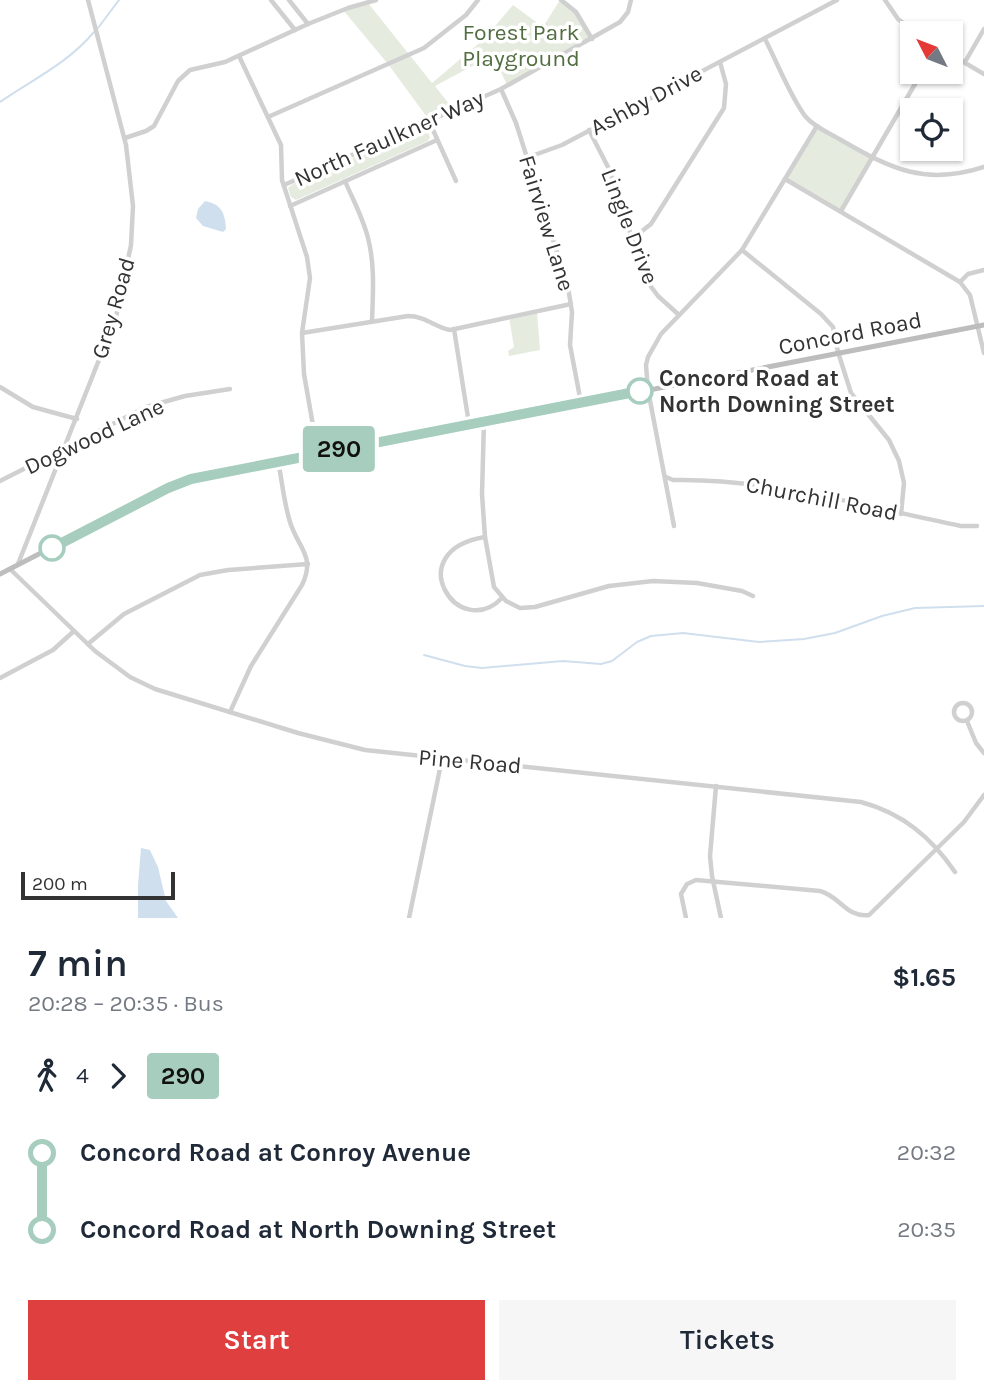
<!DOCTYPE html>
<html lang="en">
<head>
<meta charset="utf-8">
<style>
  :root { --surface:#fff; --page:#f6f6f7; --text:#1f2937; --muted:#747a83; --accent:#e03f3f }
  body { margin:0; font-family:Karla,sans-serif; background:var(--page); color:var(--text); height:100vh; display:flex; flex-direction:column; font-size:26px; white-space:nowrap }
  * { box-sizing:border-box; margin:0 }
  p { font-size:23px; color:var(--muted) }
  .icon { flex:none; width:38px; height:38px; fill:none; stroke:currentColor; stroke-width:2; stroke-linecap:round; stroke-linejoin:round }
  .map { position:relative; height:918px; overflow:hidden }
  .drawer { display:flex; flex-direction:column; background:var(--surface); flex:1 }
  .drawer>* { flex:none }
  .badge { padding:0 14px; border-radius:5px; font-size:24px; line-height:46px }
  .needle { width:46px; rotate:312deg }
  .controls { position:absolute; left:900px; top:21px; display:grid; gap:14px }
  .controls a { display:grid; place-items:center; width:63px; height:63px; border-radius:0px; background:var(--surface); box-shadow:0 2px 5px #0004; font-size:35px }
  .scale { position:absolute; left:21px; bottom:18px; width:154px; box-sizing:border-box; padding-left:7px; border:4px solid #333; border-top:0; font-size:19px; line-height:24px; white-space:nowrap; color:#333; -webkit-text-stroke:5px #fff; paint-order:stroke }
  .map>.badge { position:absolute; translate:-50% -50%; box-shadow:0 0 0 4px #fff }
  .legs { display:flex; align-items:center; gap:10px; height:77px; padding:0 28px; font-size:23px }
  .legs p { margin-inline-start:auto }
  .headline { display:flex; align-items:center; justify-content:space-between; height:119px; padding:0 28px }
  h1 { font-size:38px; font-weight:600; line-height:52px }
  .action { display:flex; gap:14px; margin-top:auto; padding:14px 28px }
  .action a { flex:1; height:80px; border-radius:0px; background:var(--accent); color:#fff; font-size:28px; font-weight:600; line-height:80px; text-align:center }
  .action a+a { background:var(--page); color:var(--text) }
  ul { padding:0 28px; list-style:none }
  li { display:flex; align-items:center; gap:24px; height:77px; font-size:26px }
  li i { display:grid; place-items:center; width:10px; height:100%; margin:0 9px; background:currentColor }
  li i::after { content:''; width:18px; height:18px; margin:-9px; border:5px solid; border-radius:50%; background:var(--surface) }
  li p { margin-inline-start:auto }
  li:first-child i { background:linear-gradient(#0000 50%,currentColor 0) }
  li:last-child i { background:linear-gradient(currentColor 50%,#0000 0) }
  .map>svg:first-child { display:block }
  .green { fill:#e5ebdf }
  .water { fill:#d0dfed }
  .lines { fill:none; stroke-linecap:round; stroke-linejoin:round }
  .stream { stroke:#d0dfed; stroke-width:2 }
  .street { stroke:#d0d0d0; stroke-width:4.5 }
  .secondary { stroke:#bdbdbd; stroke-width:5 }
  .line-1-casing { stroke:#fff; stroke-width:16 }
  .line-1 { stroke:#a6cdbe; stroke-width:10 }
  .stop-1-dot { fill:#fff; stroke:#a6cdbe; stroke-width:3.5 }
  .labels { text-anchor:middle; stroke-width:7; stroke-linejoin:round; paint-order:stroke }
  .park-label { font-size:23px; fill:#526e41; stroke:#fff }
  .street-label { font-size:23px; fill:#333; stroke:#fff }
  .stop-label { font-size:23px; font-weight:bold; fill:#333; stroke:#fff; text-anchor:start }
</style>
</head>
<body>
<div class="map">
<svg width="984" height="918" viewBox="0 0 984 918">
  <rect width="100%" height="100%" fill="#fff"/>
  <!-- green -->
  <g class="green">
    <polygon points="560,0 575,12 591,38 507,85 493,55 435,86 453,109 429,120 388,64 343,10 368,3 432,83 484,39 513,5 543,27"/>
    <polygon points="422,127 426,128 430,137 428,141 296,200 291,197 288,188 293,184"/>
    <polygon points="817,127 871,158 840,210 787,179"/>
    <polygon points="537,312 540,350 509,356 508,351 514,347 509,317"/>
  </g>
  <!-- water -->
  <g class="water">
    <path d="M205 201C222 204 225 214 226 229L223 232 203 226 196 218 198 209Z"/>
    <polygon points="141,848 150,850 158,867 166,901 178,918 138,918 138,885"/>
  </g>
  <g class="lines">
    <!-- stream -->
    <g class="stream">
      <polyline points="98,28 119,0"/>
      <path d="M0 102C33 79 67 64 94 32"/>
      <polyline points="424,655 465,666 482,668 563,661 601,664 612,661 637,642 651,636 683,633 759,642 804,639 835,633 882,616 915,608 984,606"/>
    </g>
    <!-- street -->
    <g class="street">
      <polyline points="271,0 295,30"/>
      <polyline points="289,0 308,24"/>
      <polyline points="561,0 576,12 592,39"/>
      <polyline points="885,0 898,19 916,33"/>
      <path d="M765 39C778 64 789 94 805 116 814 127 829 133 841 140 891 169 926 186 984 167"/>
      <polyline points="950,54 984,74"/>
      <polyline points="239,56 281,145 282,180 307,257 310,278 302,333 304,374 318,454"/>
      <polyline points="965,62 984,29"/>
      <polyline points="501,89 516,123 568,287 572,312 570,345 581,403"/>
      <polyline points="268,117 424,48 466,15 478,0"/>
      <polyline points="429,121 456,181"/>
      <polyline points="589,130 609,169 646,280 658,296 679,315"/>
      <polyline points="125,138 146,131 154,126 178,81 190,70 225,62 308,24 348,8 376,0"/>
      <polyline points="526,158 562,145 837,0"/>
      <polyline points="785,179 960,282 970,295 984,353"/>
      <path d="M345 181C353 200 363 218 368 238 375 265 373 293 372 321"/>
      <polyline points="284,185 501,89 620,22 628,12 631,0"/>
      <polyline points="290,206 437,140"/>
      <polyline points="841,211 922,72"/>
      <polyline points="633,238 651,224 724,108 726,84 720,62"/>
      <polyline points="742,250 821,314 833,327 838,352 851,393 889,440 899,461 904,483 901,514"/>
      <polyline points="960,282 968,274 984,270"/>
      <polyline points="454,329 469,424"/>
      <path d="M302 333 408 316C425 316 435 327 450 330L571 304"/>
      <polyline points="0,387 33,407 77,419"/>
      <polyline points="484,421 482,494 485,537 494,587 506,601 520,608 535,607 609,586 653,581 697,583 742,591 753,596"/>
      <path d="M666 477 673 480C771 478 866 507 961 526H977"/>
      <polyline points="0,481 146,407 185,396 230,389"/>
      <polyline points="674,526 648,390 646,365 648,357 661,334 742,250 817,126"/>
      <path d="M485 537C399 551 458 643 502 598"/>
      <polyline points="18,564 116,317 131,245 133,206 126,145 88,0"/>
      <path d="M10 569 95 651 130 677 155 689 298 733 365 750 861 802C902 813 931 837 955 872"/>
      <polyline points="88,644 124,614 200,575 228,570 308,564"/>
      <polyline points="0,678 53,650 74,631"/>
      <circle cx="963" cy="712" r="9"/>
      <path d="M230 712 251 666 302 585C316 556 298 548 290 522 284 503 282 481 278 461"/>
      <polyline points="967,721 976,743 984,753"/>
      <polyline points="716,786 710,856 712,876 721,918"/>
      <polyline points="409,918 442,759"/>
      <path d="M686 918 681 894 687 884 696 880 820 891C840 896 846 918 869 915L964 822 984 795"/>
    </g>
    <!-- secondary -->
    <polyline class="secondary" points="0,574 132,506 191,479 984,325"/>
  </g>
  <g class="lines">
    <defs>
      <polyline id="line-1" points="52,548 168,488 191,479 640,391"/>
    </defs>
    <!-- line-1 casing -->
    <use href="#line-1" class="line-1-casing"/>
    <!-- line-1 -->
    <use href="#line-1" class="line-1"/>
  </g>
  <!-- markers -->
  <g class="stop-1-dot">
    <circle cx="640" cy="391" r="12"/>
    <circle cx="52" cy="548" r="12"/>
  </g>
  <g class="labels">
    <!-- park labels -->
    <g class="park-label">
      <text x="521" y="40">Forest Park<tspan x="521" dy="26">Playground</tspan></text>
    </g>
    <!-- street labels -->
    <g class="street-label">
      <text transform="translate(646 100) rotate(-28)" y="8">Ashby Drive</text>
      <text transform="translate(389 138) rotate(-24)" y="8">North Faulkner Way</text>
      <text transform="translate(547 223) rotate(73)" y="8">Fairview Lane</text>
      <text transform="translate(630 226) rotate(69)" y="8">Lingle Drive</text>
      <text transform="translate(113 308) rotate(-74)" y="8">Grey Road</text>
      <text transform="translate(850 333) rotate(-11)" y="8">Concord Road</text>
      <text transform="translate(94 436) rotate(-25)" y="8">Dogwood Lane</text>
      <text transform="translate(822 498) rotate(11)" y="8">Churchill Road</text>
      <text transform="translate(470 761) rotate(5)" y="8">Pine Road</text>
    </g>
    <!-- stop labels -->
    <g class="stop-label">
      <text x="659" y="386">Concord Road at<tspan x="659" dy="26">North Downing Street</tspan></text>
    </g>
  </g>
</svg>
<div class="controls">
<a><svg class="needle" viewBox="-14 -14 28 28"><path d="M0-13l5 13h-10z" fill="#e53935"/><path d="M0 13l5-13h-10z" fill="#747a83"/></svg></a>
<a><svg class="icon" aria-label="locate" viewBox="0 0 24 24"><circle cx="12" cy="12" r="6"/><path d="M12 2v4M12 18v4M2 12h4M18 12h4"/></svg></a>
</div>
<div class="scale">200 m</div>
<b class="badge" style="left:339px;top:449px;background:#a6cdbe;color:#111">290</b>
</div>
<section class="drawer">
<div class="headline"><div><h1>7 min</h1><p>20:28 – 20:35 · Bus</p></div><b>$1.65</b></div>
<div class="legs"><svg class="icon" aria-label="walk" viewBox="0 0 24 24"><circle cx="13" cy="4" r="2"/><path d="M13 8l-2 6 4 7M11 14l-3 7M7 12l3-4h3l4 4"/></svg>4<svg class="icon" aria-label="forward" viewBox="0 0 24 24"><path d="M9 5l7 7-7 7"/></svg><b class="badge" style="background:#a6cdbe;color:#111">290</b></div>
<ul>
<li><i style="color:#a6cdbe"></i><b>Concord Road at Conroy Avenue</b><p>20:32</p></li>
<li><i style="color:#a6cdbe"></i><b>Concord Road at North Downing Street</b><p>20:35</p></li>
</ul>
<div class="action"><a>Start</a><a>Tickets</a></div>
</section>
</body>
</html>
